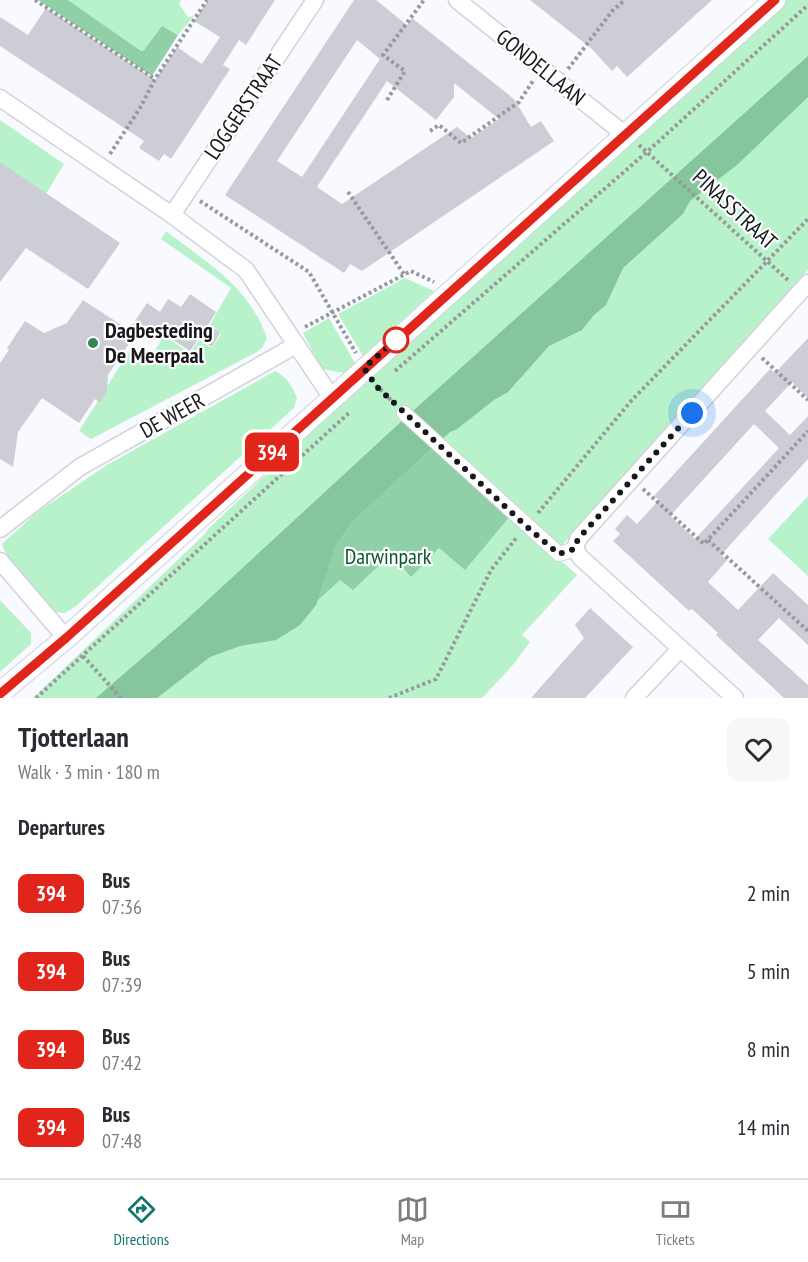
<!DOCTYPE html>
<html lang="en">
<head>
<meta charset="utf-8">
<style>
  :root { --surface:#fff; --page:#f7f7f7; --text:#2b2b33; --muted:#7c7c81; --line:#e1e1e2; --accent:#0f766e }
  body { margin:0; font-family:"PT Sans Narrow",sans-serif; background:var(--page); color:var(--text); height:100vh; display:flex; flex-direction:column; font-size:22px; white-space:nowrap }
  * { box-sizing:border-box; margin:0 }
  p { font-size:20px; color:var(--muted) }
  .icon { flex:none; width:33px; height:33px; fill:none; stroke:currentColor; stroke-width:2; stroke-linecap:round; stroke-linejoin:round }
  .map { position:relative; height:698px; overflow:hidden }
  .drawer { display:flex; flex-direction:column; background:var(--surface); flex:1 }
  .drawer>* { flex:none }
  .badge { padding:0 12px; border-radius:9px; font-size:21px; line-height:39px }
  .you { position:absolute; width:30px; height:30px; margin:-15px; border:4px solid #fff; border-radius:50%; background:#1a73e8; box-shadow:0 0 0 9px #1a73e833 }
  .map>.badge { position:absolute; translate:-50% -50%; box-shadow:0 0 0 3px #fff }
  h2 { padding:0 18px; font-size:22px; line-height:54px }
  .round { display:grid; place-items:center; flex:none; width:63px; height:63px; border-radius:12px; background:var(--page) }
  .head { display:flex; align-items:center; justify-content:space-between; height:102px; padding:0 18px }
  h1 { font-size:28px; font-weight:600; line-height:45px }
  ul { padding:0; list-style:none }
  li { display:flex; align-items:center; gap:18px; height:78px; padding:0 18px }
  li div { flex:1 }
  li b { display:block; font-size:22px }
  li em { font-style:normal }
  li .badge { min-width:66px; font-weight:700; text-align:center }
  .menu { display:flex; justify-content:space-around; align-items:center; height:84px; border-top:2px solid var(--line); background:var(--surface); font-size:16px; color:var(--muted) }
  .menu a { display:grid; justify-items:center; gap:3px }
  .menu .active { color:var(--accent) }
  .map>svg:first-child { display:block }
  .green { fill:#b8f2cb }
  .forest { fill:#90d0a6 }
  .water { fill:#86c69c }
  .building { fill:#cdced5; fill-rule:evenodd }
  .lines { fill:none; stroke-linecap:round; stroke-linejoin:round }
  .pedestrian-casing { stroke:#d1d2d9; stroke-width:16 }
  .minor-casing { stroke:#d1d2d9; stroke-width:19 }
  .tertiary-casing { stroke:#d1d2d9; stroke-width:23 }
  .path { stroke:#98999d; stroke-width:4; stroke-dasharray:3 3; stroke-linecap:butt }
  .pedestrian { stroke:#fff; stroke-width:14 }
  .minor { stroke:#fff; stroke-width:16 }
  .tertiary { stroke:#fff; stroke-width:21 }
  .line-casing { stroke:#fff; stroke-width:14 }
  .line { stroke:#e1251b; stroke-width:9 }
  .walk { stroke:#18181b; stroke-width:6; stroke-dasharray:0 10.8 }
  .stop-dot { fill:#fff; stroke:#e1251b; stroke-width:3 }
  .poi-dot { fill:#358657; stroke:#fff; stroke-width:2 }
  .labels { text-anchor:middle; stroke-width:4.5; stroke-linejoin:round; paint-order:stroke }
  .street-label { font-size:22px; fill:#18181b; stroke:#fff }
  .poi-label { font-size:22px; font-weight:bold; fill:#18181b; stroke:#fff; text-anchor:start }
  .park-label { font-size:22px; fill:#0c5832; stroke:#fff }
</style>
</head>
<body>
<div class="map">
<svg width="808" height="698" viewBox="0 0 808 698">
  <rect width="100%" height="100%" fill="#f9faff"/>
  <!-- green -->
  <g class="green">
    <polygon points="68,0 181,0 179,4 188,17 194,16 178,35 162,26 144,50 141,51"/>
    <polygon points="785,0 808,0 808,270 559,549 559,559 577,575 522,635 530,642 512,666 482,698 33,698 206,533 207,530 376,371"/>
    <polygon points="0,120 64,164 46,194 0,164"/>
    <path d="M166 231C207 263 249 286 267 338L262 348 255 353 91 439 79 431 133 345 151 357 164 336 190 353 199 340 212 348 221 334 209 326 231 288 161 239Z"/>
    <polygon points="405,278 434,291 363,356 338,314"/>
    <polygon points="329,318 355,363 344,373 322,369 303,333"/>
    <path d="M275 371C287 377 292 386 297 398L294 408 75 607 65 613 54 612 6 554 2 544 36 513 107 465Z"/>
    <polygon points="808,496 808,576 768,539"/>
    <polygon points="0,600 31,633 31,644 0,672"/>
  </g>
  <!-- forest -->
  <g class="forest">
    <polygon points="38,0 68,0 141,51 144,50 162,26 178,35 152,76"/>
    <polygon points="435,446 511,515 465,570 439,548 411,577 391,554 353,590 340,580 316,602 335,547 352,522"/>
  </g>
  <!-- water -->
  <polygon class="water" points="808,56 808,97 737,165 690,201 683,214 623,268 606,305 594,315 582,330 549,346 508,392 494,400 457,429 450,432 352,522 335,547 316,605 300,625 276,640 240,646 210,657 157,698 96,698 185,621 404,419"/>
  <!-- building -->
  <g class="building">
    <polygon points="208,0 275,0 246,45 239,40 223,65 230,69 171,159 164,154 159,161 139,148 144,141 0,46 0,17 28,35 46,8 155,80 177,47 202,64 220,37 194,21"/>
    <path d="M354 0H376L407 25 412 18 514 99 531 127 541 121 554 141 362 271 350 264 344 273 225 195ZM357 40 380 59 302 177 277 161ZM387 81 436 120 454 97V83L499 119 471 138 457 127 342 204 317 187Z"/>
    <polygon points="530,0 712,0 627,77 617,66 612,71 592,49"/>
    <polygon points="0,162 120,243 88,289 26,248 0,282"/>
    <polygon points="190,294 216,312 208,325 220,333 212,347 199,338 190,351 151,326 143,339 132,339 108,375 107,392 100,403 95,399 79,423 42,398 18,432 13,467 0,459 0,363 9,350 7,348 25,321 44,333 67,323 83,300 129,330 147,303 160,312 168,299 181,307"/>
    <path d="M808 338V398L792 382 765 411 790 435 808 416V459L721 555 727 560 708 582 738 610 773 573 808 605V645L779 618 758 640 808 685V698H784L716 635 718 633 692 609 689 611 613 541 620 534 615 529 627 515 637 524 659 500 654 496 770 369 775 373ZM754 424 779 448 695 539 670 516Z"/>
    <polygon points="590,608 633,647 585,698 531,698 584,638 575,625"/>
  </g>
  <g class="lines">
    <defs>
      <polyline id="pedestrian" points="404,413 559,554 575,549"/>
      <g id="minor">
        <polyline points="457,0 624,134"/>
        <polyline points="0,98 172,215 246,270 332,398"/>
        <polyline points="172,215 315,0"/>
        <polyline points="0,529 80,467 296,345"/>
        <polyline points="0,561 66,638"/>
        <polyline points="634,698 680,649"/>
        <polyline points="735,698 580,557 575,549 578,539 808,283"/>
      </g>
      <polyline id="tertiary" points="0,693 66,638 775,0"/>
    </defs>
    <!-- pedestrian casing -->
    <use href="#pedestrian" class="pedestrian-casing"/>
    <!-- minor casing -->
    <use href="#minor" class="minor-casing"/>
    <!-- tertiary casing -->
    <use href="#tertiary" class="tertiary-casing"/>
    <!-- path -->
    <g class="path">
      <polyline points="35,0 155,79"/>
      <polyline points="568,69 613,10 625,0"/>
      <polyline points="387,100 405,71 383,55 424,0"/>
      <polyline points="430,131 439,125 461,143 519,102 533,81"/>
      <polyline points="639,145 789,281"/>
      <polyline points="110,154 140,108 155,79 207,0"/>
      <polyline points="348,192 404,274"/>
      <polyline points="200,201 309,272 356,353"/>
      <polyline points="305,327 411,271 434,282"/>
      <polyline points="762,358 808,400"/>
      <polyline points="395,371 648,151 808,5"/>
      <polyline points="376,385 394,403"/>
      <polyline points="643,489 704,544 808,431"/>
      <polyline points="538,513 631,401 808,219"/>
      <polyline points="708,540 808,631"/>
      <polyline points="83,656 121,698"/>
      <polyline points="36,698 350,412"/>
      <polyline points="389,698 436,679 491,570 517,537"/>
    </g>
    <!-- pedestrian -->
    <use href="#pedestrian" class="pedestrian"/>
    <!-- minor -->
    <use href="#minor" class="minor"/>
    <!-- tertiary -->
    <use href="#tertiary" class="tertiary"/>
  </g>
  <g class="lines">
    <defs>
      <polyline id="line" points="0,694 66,638 775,0"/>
    </defs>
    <!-- line casing -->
    <use href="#line" class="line-casing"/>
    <!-- line -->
    <use href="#line" class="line"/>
    <!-- walk -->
    <polyline class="walk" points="396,340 399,337 364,368 377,387 526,526 559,554 574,549 578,539 692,413"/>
  </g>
  <!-- markers -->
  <circle class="stop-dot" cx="396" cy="340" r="12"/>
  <circle class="poi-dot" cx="93" cy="343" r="6"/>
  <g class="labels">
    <!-- street labels -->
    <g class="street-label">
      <text transform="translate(541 67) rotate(39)" y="8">GONDELLAAN</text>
      <text transform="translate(243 107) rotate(-56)" y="8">LOGGERSTRAAT</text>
      <text transform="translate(735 209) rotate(43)" y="8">PINASSTRAAT</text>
      <text transform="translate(172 415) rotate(-29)" y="8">DE WEER</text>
    </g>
    <!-- poi labels -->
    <g class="poi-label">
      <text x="105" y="338">Dagbesteding<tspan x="105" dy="25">De Meerpaal</tspan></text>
    </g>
    <!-- park labels -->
    <g class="park-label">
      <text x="388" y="564">Darwinpark</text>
    </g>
  </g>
</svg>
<div class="you" style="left:692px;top:413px"></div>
<b class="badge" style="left:272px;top:452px;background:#e1251b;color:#fff">394</b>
</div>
<section class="drawer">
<div class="head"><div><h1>Tjotterlaan</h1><p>Walk · 3 min · 180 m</p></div><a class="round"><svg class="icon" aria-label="heart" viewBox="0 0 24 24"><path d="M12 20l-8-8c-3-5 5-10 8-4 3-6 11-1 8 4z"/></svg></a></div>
<h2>Departures</h2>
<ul>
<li><span class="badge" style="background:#e1251b;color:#fff">394</span><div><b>Bus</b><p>07:36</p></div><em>2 min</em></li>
<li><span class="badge" style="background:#e1251b;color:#fff">394</span><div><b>Bus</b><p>07:39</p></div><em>5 min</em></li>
<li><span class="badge" style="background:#e1251b;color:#fff">394</span><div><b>Bus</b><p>07:42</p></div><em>8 min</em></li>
<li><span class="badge" style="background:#e1251b;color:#fff">394</span><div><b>Bus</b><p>07:48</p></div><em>14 min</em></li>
</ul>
</section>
<nav class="menu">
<a class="active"><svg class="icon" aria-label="directions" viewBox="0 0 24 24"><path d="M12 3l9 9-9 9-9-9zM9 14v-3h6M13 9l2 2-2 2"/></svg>Directions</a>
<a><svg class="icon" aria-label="map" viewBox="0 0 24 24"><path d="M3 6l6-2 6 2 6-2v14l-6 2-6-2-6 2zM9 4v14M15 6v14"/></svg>Map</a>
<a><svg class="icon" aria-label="tickets" viewBox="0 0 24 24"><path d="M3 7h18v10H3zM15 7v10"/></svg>Tickets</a>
</nav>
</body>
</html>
